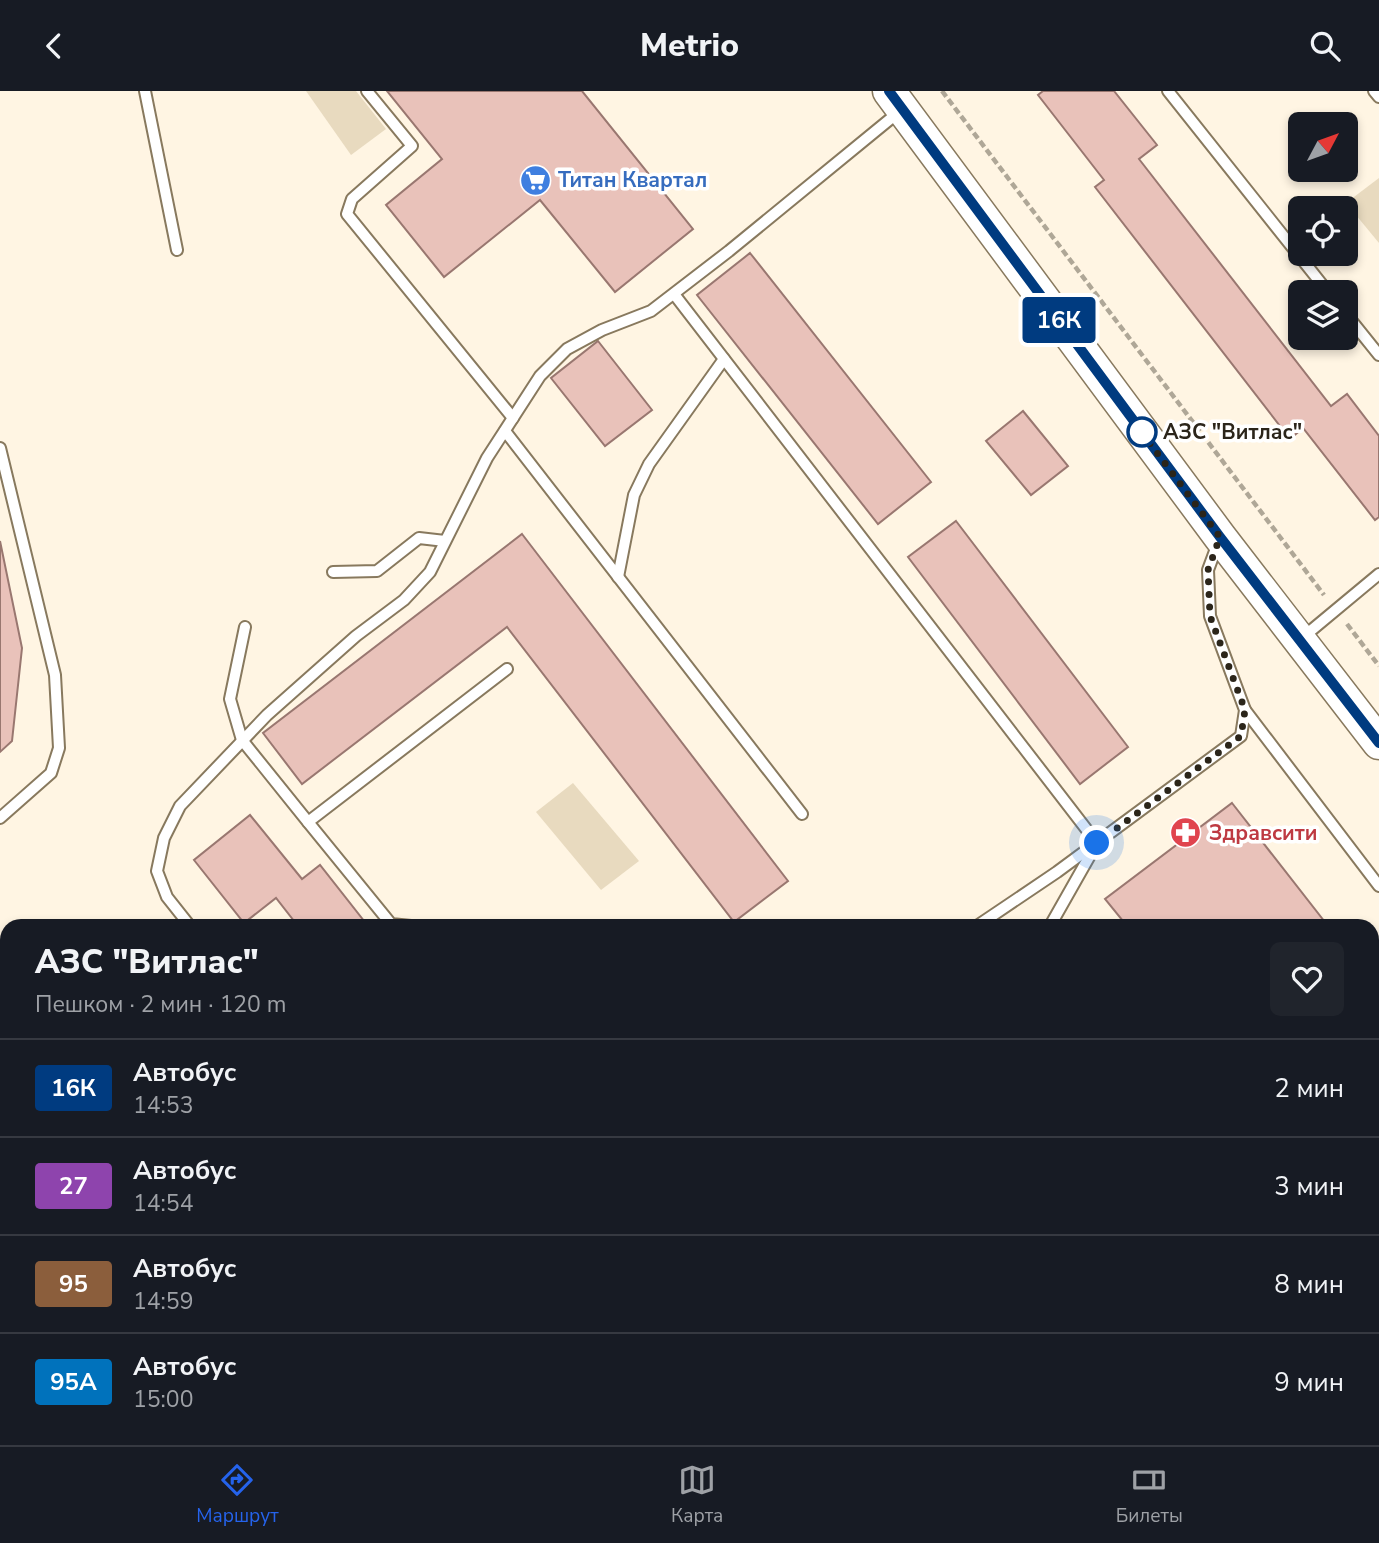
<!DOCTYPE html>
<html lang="ru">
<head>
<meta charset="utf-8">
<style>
  :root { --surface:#171b24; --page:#20242c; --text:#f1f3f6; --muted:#9ea1a6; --line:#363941; --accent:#2563eb }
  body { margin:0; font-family:"Nunito Sans",sans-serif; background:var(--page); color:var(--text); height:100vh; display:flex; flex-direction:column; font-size:26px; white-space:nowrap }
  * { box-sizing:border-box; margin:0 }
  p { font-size:23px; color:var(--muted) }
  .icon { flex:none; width:38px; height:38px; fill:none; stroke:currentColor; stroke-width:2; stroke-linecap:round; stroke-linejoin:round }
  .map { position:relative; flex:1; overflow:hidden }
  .drawer { position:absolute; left:0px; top:828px; width:1379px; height:527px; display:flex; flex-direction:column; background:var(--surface); border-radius:21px 21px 0 0; box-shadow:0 4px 10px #0003 }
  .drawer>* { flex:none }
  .badge { padding:0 14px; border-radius:5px; font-size:24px; line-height:46px }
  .needle { width:46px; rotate:49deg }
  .fabs { position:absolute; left:1288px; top:21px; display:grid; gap:14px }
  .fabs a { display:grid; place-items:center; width:70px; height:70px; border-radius:10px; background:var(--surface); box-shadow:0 4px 10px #0003; font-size:35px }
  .you { position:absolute; width:35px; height:35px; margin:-18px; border:5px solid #fff; border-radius:50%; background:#1a73e8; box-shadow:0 0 0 10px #1a73e833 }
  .map>.badge { position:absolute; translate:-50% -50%; box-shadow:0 0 0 4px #fff }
  .round { display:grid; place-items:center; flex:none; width:74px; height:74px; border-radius:10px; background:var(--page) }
  .headline { display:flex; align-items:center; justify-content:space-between; height:119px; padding:0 35px }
  h1 { font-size:33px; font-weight:800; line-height:52px }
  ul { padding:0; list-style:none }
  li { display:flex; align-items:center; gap:21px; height:98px; padding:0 35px; border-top:2px solid var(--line) }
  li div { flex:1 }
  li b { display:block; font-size:26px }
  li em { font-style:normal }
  li .badge { min-width:77px; font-weight:700; text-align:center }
  header { display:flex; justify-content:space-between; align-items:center; height:91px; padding:0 35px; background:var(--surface); font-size:32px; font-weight:800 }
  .tab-bar { display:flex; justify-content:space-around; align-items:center; height:98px; border-top:2px solid var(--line); background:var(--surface); font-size:19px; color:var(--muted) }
  .tab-bar a { display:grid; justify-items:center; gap:4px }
  .tab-bar .selected { color:var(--accent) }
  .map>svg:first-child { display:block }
  .green { fill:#e8dabf }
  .building { fill:#e9c2ba; stroke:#997770; stroke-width:2 }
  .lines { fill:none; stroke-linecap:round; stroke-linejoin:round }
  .lane-casing { stroke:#88795e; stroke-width:14 }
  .street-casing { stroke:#88795e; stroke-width:26 }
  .secondary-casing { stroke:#88795e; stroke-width:35 }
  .path { stroke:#afa797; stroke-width:4.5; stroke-dasharray:7 3.5; stroke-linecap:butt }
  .lane { stroke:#fff; stroke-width:10 }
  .street { stroke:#fff; stroke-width:23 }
  .secondary { stroke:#fff; stroke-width:32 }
  .rail-casing { stroke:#878072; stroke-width:8 }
  .rail { stroke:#fff; stroke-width:5; stroke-dasharray:16; stroke-linecap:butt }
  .line-casing { stroke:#fff; stroke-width:16 }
  .line { stroke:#003b80; stroke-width:10 }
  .walk { stroke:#2b251a; stroke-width:7; stroke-dasharray:0 12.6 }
  .stop-dot { fill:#fff; stroke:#003b80; stroke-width:3.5 }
  .labels { text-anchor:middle; stroke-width:7; stroke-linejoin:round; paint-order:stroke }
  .shop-label { font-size:21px; font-weight:bold; fill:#366cbe; stroke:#fff; text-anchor:start }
  .stop-label { font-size:21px; font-weight:bold; fill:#2b251a; stroke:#fff; text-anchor:start }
  .health-label { font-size:21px; font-weight:bold; fill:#be3a42; stroke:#fff; text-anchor:start }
</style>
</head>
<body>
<header><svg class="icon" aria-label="back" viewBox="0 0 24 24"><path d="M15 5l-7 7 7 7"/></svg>Metrio<svg class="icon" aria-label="search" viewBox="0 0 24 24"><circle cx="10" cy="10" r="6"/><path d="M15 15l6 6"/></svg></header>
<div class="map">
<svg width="1379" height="1354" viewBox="0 0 1379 1354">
  <rect width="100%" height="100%" fill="#fff5e3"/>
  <!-- green -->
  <g class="green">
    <polygon points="306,0 356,0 386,38 351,64"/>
    <polygon points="1379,87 1379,152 1346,112"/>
    <polygon points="573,692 639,770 601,799 536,721"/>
  </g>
  <!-- building -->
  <g class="building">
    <polygon points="387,0 582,0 693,138 615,201 540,109 444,186 386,114 442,68"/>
    <polygon points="1043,0 1114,0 1157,54 1139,68 1331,315 1347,303 1379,345 1379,426 1375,429 1303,337 1290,348 1095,96 1104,89 1038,4"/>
    <polygon points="750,162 931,391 878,433 697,204"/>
    <polygon points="598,250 652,319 605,355 551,287"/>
    <polygon points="1023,320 1068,375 1031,404 986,350"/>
    <polygon points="956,430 1128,656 1080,693 908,466"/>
    <polygon points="522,443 788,790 734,831 507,536 302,693 263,642"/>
    <polygon points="0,450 22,557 12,650 0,661"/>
    <polygon points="1232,712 1328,835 1127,835 1105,808"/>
    <polygon points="250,724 302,788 320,774 368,835 298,835 276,807 244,832 194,769"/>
    <polygon points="1372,891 1379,900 1379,914 1372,917"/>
    <polygon points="1379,964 1379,1043 1372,1035 1372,971"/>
  </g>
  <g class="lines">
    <defs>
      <g id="lane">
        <polyline points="145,0 177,159"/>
        <polyline points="367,0 412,55 352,108 347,123 513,327"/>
        <polyline points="1168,0 1328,201"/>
        <polyline points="1374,0 1379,6"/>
        <polyline points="674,203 1097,752 1050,835"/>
        <polyline points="1346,223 1379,264"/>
        <polyline points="505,340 802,723"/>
        <polyline points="0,357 55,584 59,657 51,682 0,727"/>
        <polyline points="333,481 377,480 419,447 445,450"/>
        <polyline points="618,486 634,404 649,373 724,268"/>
        <polyline points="245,536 230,608 242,649 308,731"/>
        <polyline points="1302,547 1379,483"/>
        <polyline points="1245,619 1379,795"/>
        <polyline points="190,835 167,806 157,780 164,747 180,715 267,624 356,545 404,509 430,481 487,367 540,285 567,258 602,239 651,220 729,160 900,20"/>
        <polyline points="411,835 391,833 308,731 507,578"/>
        <polyline points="977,835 1057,781 1241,645 1245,619 1210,525 1208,479 1218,452"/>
        <polyline points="1372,1198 1379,1197"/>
      </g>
      <polyline id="street" points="1372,956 1379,953"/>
      <polyline id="secondary" points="889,0 1220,446 1379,652"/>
    </defs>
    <!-- lane casing -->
    <use href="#lane" class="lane-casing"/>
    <!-- street casing -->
    <use href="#street" class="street-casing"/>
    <!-- secondary casing -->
    <use href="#secondary" class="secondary-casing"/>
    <!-- path -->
    <g class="path">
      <polyline points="942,0 1324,504"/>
      <polyline points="1347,533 1379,575"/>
    </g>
    <!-- lane -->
    <use href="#lane" class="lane"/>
    <!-- street -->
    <use href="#street" class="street"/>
    <!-- secondary -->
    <use href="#secondary" class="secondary"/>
    <defs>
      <g id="rail">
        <polyline points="0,1188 7,1192"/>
        <polyline points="298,1348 316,1354"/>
      </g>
    </defs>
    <!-- rail casing -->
    <use href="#rail" class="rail-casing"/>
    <!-- rail -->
    <use href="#rail" class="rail"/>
  </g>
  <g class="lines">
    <defs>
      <polyline id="line" points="889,0 1220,446 1379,652"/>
    </defs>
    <!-- line casing -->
    <use href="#line" class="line-casing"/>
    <!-- line -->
    <use href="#line" class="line"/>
    <!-- walk -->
    <polyline class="walk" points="1097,752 1241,645 1245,619 1210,525 1208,479 1220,446 1140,339 1142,341"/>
  </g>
  <!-- icons -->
  <defs>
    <symbol id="supermarket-disc" viewBox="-11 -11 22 22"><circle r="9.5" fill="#3f7fe0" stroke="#fff"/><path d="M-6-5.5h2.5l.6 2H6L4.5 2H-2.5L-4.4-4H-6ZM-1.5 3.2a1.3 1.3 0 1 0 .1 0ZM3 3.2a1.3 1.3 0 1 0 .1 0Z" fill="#fff"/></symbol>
    <symbol id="pharmacy-disc" viewBox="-11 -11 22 22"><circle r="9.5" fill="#e0444e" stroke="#fff"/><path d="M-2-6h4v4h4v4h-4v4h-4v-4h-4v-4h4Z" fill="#fff"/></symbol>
  </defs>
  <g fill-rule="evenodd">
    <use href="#supermarket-disc" x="518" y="72" width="35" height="35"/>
    <use href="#pharmacy-disc" x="1168" y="724" width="35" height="35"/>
  </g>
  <!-- markers -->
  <circle class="stop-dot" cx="1142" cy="341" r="14"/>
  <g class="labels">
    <!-- shop labels -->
    <g class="shop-label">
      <text x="558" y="96">Титан Квартал</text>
    </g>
    <!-- stop labels -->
    <g class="stop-label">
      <text x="1163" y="348">АЗС "Витлас"</text>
    </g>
    <!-- health labels -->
    <g class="health-label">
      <text x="1209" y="749">Здравсити</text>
    </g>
  </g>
</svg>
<div class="fabs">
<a><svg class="needle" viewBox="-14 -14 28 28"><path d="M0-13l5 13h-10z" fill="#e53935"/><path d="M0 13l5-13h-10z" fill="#9ea1a6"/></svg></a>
<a><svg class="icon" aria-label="locate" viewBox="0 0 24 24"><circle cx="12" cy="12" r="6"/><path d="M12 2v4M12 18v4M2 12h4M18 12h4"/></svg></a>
<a><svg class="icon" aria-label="layers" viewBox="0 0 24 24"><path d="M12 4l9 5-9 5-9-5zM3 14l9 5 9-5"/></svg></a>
</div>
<div class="you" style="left:1097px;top:752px"></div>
<b class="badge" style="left:1059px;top:229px;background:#003b80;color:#fff">16К</b>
<section class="drawer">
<div class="headline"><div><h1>АЗС &quot;Витлас&quot;</h1><p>Пешком · 2 мин · 120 m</p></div><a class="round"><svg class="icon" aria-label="heart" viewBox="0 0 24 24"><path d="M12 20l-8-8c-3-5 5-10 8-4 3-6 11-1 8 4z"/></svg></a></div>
<ul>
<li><span class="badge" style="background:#003b80;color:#fff">16К</span><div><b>Автобус</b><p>14:53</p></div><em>2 мин</em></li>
<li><span class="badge" style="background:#8e44ad;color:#fff">27</span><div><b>Автобус</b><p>14:54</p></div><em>3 мин</em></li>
<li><span class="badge" style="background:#8b5e3c;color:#fff">95</span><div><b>Автобус</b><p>14:59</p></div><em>8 мин</em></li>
<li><span class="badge" style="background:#0072bc;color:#fff">95А</span><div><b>Автобус</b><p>15:00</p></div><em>9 мин</em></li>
</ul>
</section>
</div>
<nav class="tab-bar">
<a class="selected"><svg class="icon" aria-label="directions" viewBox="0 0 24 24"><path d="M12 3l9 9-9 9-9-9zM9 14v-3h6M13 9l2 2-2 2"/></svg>Маршрут</a>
<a><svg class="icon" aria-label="map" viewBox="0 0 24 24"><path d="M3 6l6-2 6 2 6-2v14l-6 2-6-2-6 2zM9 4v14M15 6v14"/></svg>Карта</a>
<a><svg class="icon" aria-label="tickets" viewBox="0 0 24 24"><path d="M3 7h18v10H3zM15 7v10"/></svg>Билеты</a>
</nav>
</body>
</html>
